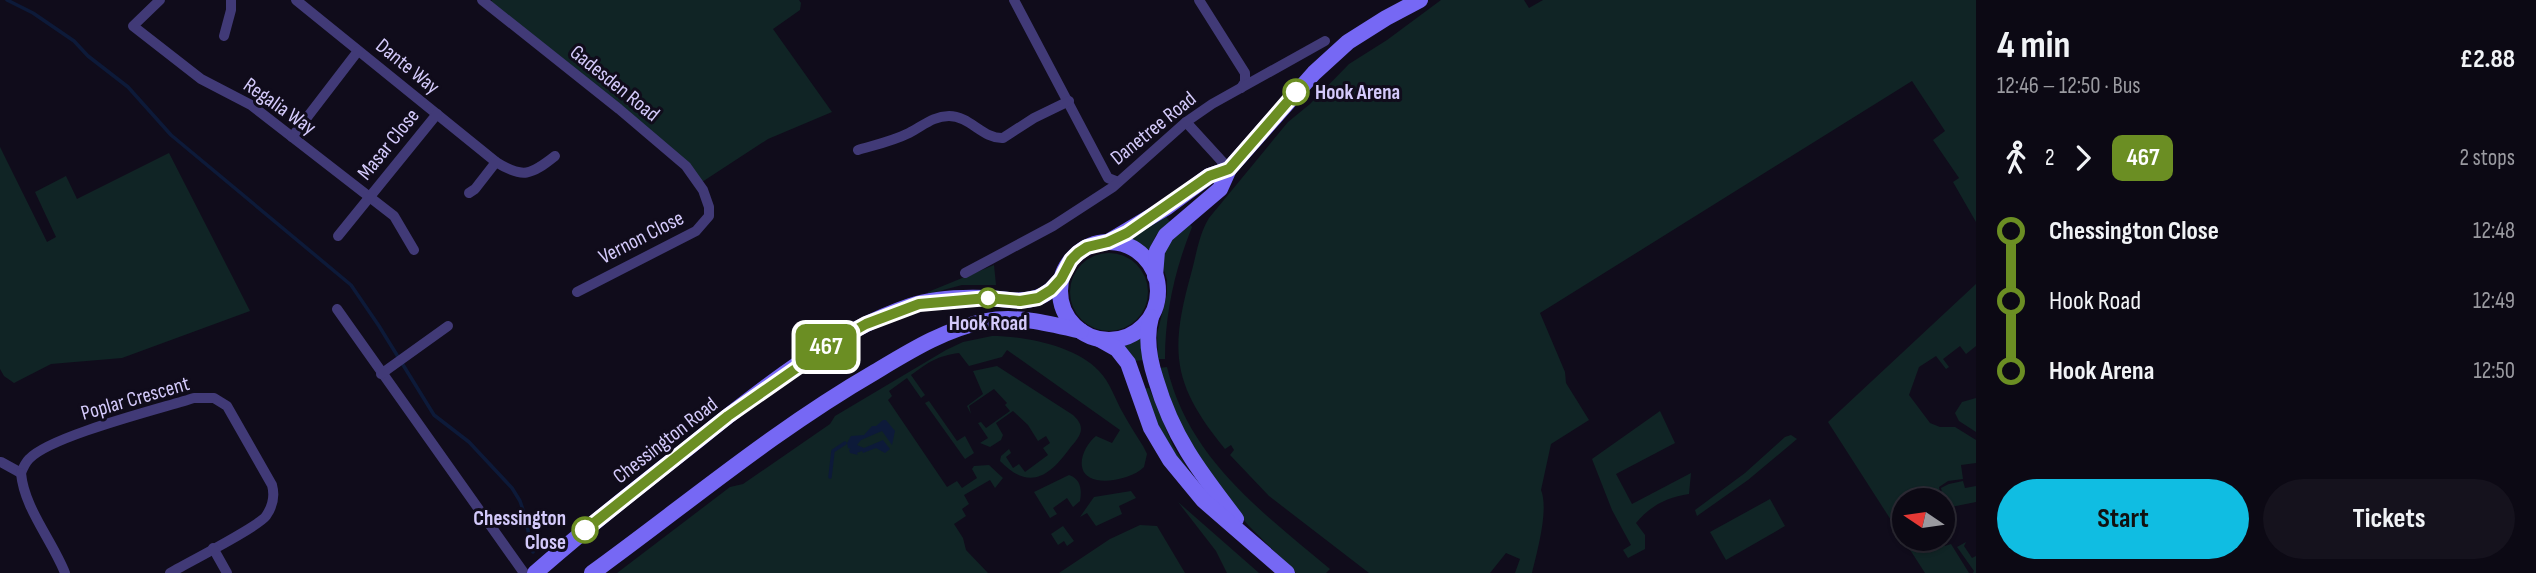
<!DOCTYPE html>
<html lang="en">
<head>
<meta charset="utf-8">
<style>
  :root { --surface:#0c0914; --page:#15121d; --text:#f1f3f6; --muted:#9a9aa0; --line:#2c2a34; --accent:#10bde2 }
  body { margin:0; font-family:"Sofia Sans Condensed",sans-serif; background:var(--page); color:var(--text); height:100vh; display:flex; flex-direction:column; font-size:26px; white-space:nowrap }
  * { box-sizing:border-box; margin:0 }
  p { font-size:23px; color:var(--muted) }
  .icon { flex:none; width:38px; height:38px; fill:none; stroke:currentColor; stroke-width:2; stroke-linecap:round; stroke-linejoin:round }
  .map { position:relative; flex:1; overflow:hidden }
  .drawer { display:flex; flex-direction:column; background:var(--surface); width:560px }
  .drawer>* { flex:none }
  .badge { padding:0 14px; border-radius:10px; font-size:24px; line-height:46px }
  .needle { width:46px; rotate:283deg }
  .controls { position:absolute; left:1892px; top:488px; display:grid; gap:14px }
  .controls a { display:grid; place-items:center; width:63px; height:63px; border-radius:50%; background:var(--surface); box-shadow:0 2px 5px #0004,0 0 0 2px var(--line); font-size:35px }
  .map>.badge { position:absolute; translate:-50% -50%; box-shadow:0 0 0 4px #fff }
  .legs { display:flex; align-items:center; gap:10px; height:77px; padding:0 21px; font-size:23px }
  .legs p { margin-inline-start:auto }
  .headline { display:flex; align-items:center; justify-content:space-between; height:119px; padding:0 21px }
  h1 { font-size:38px; font-weight:700; line-height:52px }
  .primary-button { display:flex; gap:14px; margin-top:auto; padding:14px 21px }
  .primary-button a { flex:1; height:80px; border-radius:42px; background:var(--accent); color:#111; font-size:28px; font-weight:700; line-height:80px; text-align:center }
  .primary-button a+a { background:var(--page); color:var(--text) }
  ul { padding:0 21px; list-style:none }
  li { display:flex; align-items:center; gap:24px; height:70px; font-size:26px }
  li i { display:grid; place-items:center; width:10px; height:100%; margin:0 9px; background:currentColor }
  li i::after { content:''; width:18px; height:18px; margin:-9px; border:5px solid; border-radius:50%; background:var(--surface) }
  li p { margin-inline-start:auto }
  li:first-child i { background:linear-gradient(#0000 50%,currentColor 0) }
  li:last-child i { background:linear-gradient(currentColor 50%,#0000 0) }
  main { display:flex; flex:1; min-height:0 }
  .map>svg:first-child { display:block }
  .green { fill:#102425 }
  .water { fill:#0d1a39 }
  .lines { fill:none; stroke-linecap:round; stroke-linejoin:round }
  .stream { stroke:#0d1a39; stroke-width:3.5 }
  .minor { stroke:#413a77; stroke-width:10 }
  .secondary { stroke:#7668f4; stroke-width:16 }
  .line-1-casing { stroke:#fff; stroke-width:16 }
  .line-1 { stroke:#6b8e23; stroke-width:10 }
  .stop-1-dot { fill:#fff; stroke:#6b8e23; stroke-width:3.5 }
  .labels { text-anchor:middle; stroke-width:6; stroke-linejoin:round; paint-order:stroke }
  .street-label { font-size:21px; fill:#d4cafb; stroke:#100c1b }
  .stop-label { font-size:21px; font-weight:bold; fill:#d4cafb; stroke:#100c1b; text-anchor:start }
</style>
</head>
<body>
<main>
<div class="map">
<svg width="1976" height="573" viewBox="0 0 1976 573">
  <rect width="100%" height="100%" fill="#100c1b"/>
  <!-- green -->
  <g class="green">
    <polygon points="492,0 799,0 801,3 800,10 773,29 832,112 768,139 702,182 491,2"/>
    <path d="M1441 0H1524L1529 8 1543 0H1976V222L1953 182 1959 178 1933 140 1945 131 1912 81 1540 313 1565 372 1566 383 1589 420 1551 444 1541 490C1549 510 1537 552 1532 573H1515L1520 559 1506 553 1490 573H1369L1269 496 1230 455 1234 450 1231 445 1225 449C1173 385 1169 353 1191 274 1196 256 1199 234 1209 218L1288 122 1310 104 1349 64 1387 40Z"/>
    <polygon points="0,147 47,242 56,237 35,192 66,176 77,199 169,153 250,311 122,358 51,364 14,383 4,376 0,369"/>
    <polygon points="1165,215 1170,222 1156,235 1149,250 1131,238"/>
    <path d="M1189 223 1192 227C1175 269 1165 313 1165 359H1158L1157 334 1167 294V280L1162 264 1166 244Z"/>
    <circle cx="1109" cy="292" r="39"/>
    <polygon points="994,265 996,285 962,285 928,294 928,292"/>
    <polygon points="1976,284 1976,346 1966,354 1960,346 1943,359 1949,367 1946,369 1936,356 1919,367 1909,395 1930,423 1940,427 1955,427 1976,440 1976,463 1961,465 1963,479 1948,481 1939,487 1942,500 1904,500 1904,539 1942,539 1945,546 1951,544 1969,573 1925,573 1828,422"/>
    <path d="M992 336C1024 336 1076 346 1099 371 1110 382 1115 399 1123 413 1129 424 1136 435 1143 446L1147 454 1144 467C1134 477 1110 483 1097 480 1072 475 1082 447 1096 436L1112 443 1120 430 1007 350 1002 357 969 366 959 353C937 356 929 362 911 375L925 395 921 398 907 378 889 391 892 396 888 400 947 487 957 481 962 488 977 478 972 469 974 466 989 465 1003 478 995 488 990 480 964 495 969 504 962 509 966 516 954 524 963 538 966 550 988 573H617L730 487 743 484 830 424 835 416 946 350 963 342Z"/>
    <polygon points="1141,337 1143,360 1134,361 1124,346"/>
    <path d="M997 366 1073 415C1077 419 1081 423 1081 429 1081 436 1074 443 1070 448 1049 477 1029 491 1000 461L1001 456 1009 449 1011 453 1006 457 1013 468 1019 464 1025 472 1048 455 1043 448 1050 443 1046 436 1038 441 1028 425 1013 411 996 423 1003 435 1001 440 990 447 980 443 988 438 978 423 981 422 986 428 1010 411 1005 405 1007 403 994 389 969 406 971 414 967 406 983 394 973 371Z"/>
    <path d="M1167 367C1188 458 1262 512 1330 569L1326 573H1296L1248 525 1222 494 1185 442 1159 368Z"/>
    <polygon points="1149,388 1173,446 1206,497 1161,434 1142,389"/>
    <polygon points="1976,398 1976,432 1959,421 1955,413 1962,402"/>
    <polygon points="929,401 957,441 965,436 974,453 965,459 925,403"/>
    <path d="M1660 411 1675 443 1616 474 1632 504 1691 473 1689 494C1667 497 1650 506 1636 523L1645 535V549L1628 558 1623 550 1631 545 1612 510 1592 459Z"/>
    <polygon points="1791,435 1797,439 1748,480 1697,516 1695,510 1745,473 1785,437"/>
    <path d="M1069 475C1081 479 1082 490 1080 501L1073 507 1067 498 1053 508 1057 514 1050 518 1034 492Z"/>
    <polygon points="1963,481 1965,488 1976,486 1976,502 1951,507 1952,516 1947,517 1941,488 1949,484"/>
    <polygon points="1131,491 1136,498 1119,506 1122,514 1096,526 1087,513 1080,517 1094,497"/>
    <polygon points="1770,499 1785,526 1726,560 1710,532"/>
    <polygon points="1178,502 1259,573 1227,573 1216,551"/>
    <polygon points="1140,525 1157,526 1185,573 1059,573 1110,539"/>
    <polygon points="1063,526 1074,541 1067,546 1064,541 1058,545 1051,534"/>
    <polygon points="1966,542 1964,546 1972,558 1976,556 1976,573 1973,573 1974,571 1957,547"/>
  </g>
  <!-- water -->
  <polygon class="water" points="883,420 886,420 895,431 892,445 882,431 861,440 857,445 864,448 883,440 890,449 885,453 876,448 863,453 862,451 857,453 858,455 850,453 849,450 851,449 848,448 847,443 851,436 864,435 872,426 876,426"/>
  <g class="lines">
    <!-- stream -->
    <g class="stream">
      <polyline points="7,0 33,13 74,41 88,56 128,87 171,135 351,285 379,326 434,415 469,442 512,488 520,501 524,513 533,552"/>
      <polyline points="830,477 833,451 845,443"/>
    </g>
    <!-- minor -->
    <g class="minor">
      <polyline points="160,0 133,26 201,79 251,105 394,216 414,250"/>
      <path d="M296 0 496 162C523 179 531 175 555 156"/>
      <polyline points="482,0 619,109 686,166 703,190 709,207 709,216 696,231 577,292"/>
      <polyline points="1014,0 1108,178 1118,182"/>
      <polyline points="1199,0 1245,73 1245,82 1241,88"/>
      <polyline points="224,36 231,10 231,0"/>
      <polyline points="1186,122 1229,169"/>
      <polyline points="292,137 358,51"/>
      <path d="M858 150C875 145 893 141 909 133 923 126 933 116 949 116 970 116 983 139 1003 138L1034 118 1069 101"/>
      <polyline points="469,193 475,189 496,162"/>
      <polyline points="338,236 437,114"/>
      <polyline points="965,273 1053,226 1113,187 1186,122 1212,104 1325,41"/>
      <polyline points="337,309 524,573"/>
      <polyline points="381,374 448,326"/>
      <polyline points="1,462 21,473"/>
      <path d="M21 473C23 468 26 462 29 459 50 436 159 409 194 398H214L227 406 272 485C275 496 273 506 266 516 258 527 187 563 170 573"/>
      <path d="M21 473C24 508 52 540 65 573"/>
      <polyline points="213,548 227,573"/>
    </g>
    <!-- secondary -->
    <g class="secondary">
      <polyline points="1108,242 1167,207 1209,176 1229,169"/>
      <circle cx="1109" cy="291" r="49"/>
      <polyline points="1155,276 1157,251 1166,235 1220,189 1229,169 1314,73 1348,42 1386,18 1420,0"/>
      <path d="M1151 317C1145 338 1149 359 1156 380 1173 438 1200 472 1236 519"/>
      <polyline points="1101,340 1117,349 1128,363 1151,428 1170,460 1203,500 1287,573"/>
      <path d="M535 573C583 531 633 491 683 452 752 397 825 335 910 306 933 298 964 297 989 298 1005 299 1020 303 1036 298 1047 295 1054 287 1061 279"/>
      <path d="M592 573C686 505 773 431 875 372 910 351 945 329 986 321 1017 315 1051 324 1081 331"/>
    </g>
  </g>
  <g class="lines">
    <defs>
      <polyline id="line-1" points="585,530 728,416 834,342 866,324 919,304 988,298 1020,301 1038,298 1051,290 1061,279 1071,260 1078,253 1087,247 1108,242 1127,233 1209,176 1229,169 1296,92"/>
    </defs>
    <!-- line-1 casing -->
    <use href="#line-1" class="line-1-casing"/>
    <!-- line-1 -->
    <use href="#line-1" class="line-1"/>
  </g>
  <!-- markers -->
  <g class="stop-1-dot">
    <circle cx="1296" cy="92" r="12"/>
    <circle cx="988" cy="298" r="9"/>
    <circle cx="585" cy="530" r="12"/>
  </g>
  <g class="labels">
    <!-- street labels -->
    <g class="street-label">
      <text transform="translate(408 66) rotate(39)" y="7">Dante Way</text>
      <text transform="translate(615 83) rotate(39)" y="7">Gadesden Road</text>
      <text transform="translate(280 106) rotate(35)" y="7">Regalia Way</text>
      <text transform="translate(1153 128) rotate(-39)" y="7">Danetree Road</text>
      <text transform="translate(388 144) rotate(-51)" y="7">Masar Close</text>
      <text transform="translate(641 237) rotate(-27)" y="7">Vernon Close</text>
      <text transform="translate(135 398) rotate(-16)" y="7">Poplar Crescent</text>
      <text transform="translate(665 440) rotate(-38)" y="7">Chessington Road</text>
    </g>
    <!-- stop labels -->
    <g class="stop-label">
      <text x="1315" y="99">Hook Arena</text>
      <text x="988" y="330" text-anchor="middle">Hook Road</text>
      <text x="566" y="525" text-anchor="end">Chessington<tspan x="566" dy="24">Close</tspan></text>
    </g>
  </g>
</svg>
<div class="controls">
<a><svg class="needle" viewBox="-14 -14 28 28"><path d="M0-13l5 13h-10z" fill="#e53935"/><path d="M0 13l5-13h-10z" fill="#9a9aa0"/></svg></a>
</div>
<b class="badge" style="left:826px;top:347px;background:#6b8e23;color:#fff">467</b>
</div>
<section class="drawer">
<div class="headline"><div><h1>4 min</h1><p>12:46 – 12:50 · Bus</p></div><b>£2.88</b></div>
<div class="legs"><svg class="icon" aria-label="walk" viewBox="0 0 24 24"><circle cx="13" cy="4" r="2"/><path d="M13 8l-2 6 4 7M11 14l-3 7M7 12l3-4h3l4 4"/></svg>2<svg class="icon" aria-label="forward" viewBox="0 0 24 24"><path d="M9 5l7 7-7 7"/></svg><b class="badge" style="background:#6b8e23;color:#fff">467</b><p>2 stops</p></div>
<ul>
<li><i style="color:#6b8e23"></i><b>Chessington Close</b><p>12:48</p></li>
<li><i style="color:#6b8e23"></i><span>Hook Road</span><p>12:49</p></li>
<li><i style="color:#6b8e23"></i><b>Hook Arena</b><p>12:50</p></li>
</ul>
<div class="primary-button"><a>Start</a><a>Tickets</a></div>
</section>
</main>
</body>
</html>
